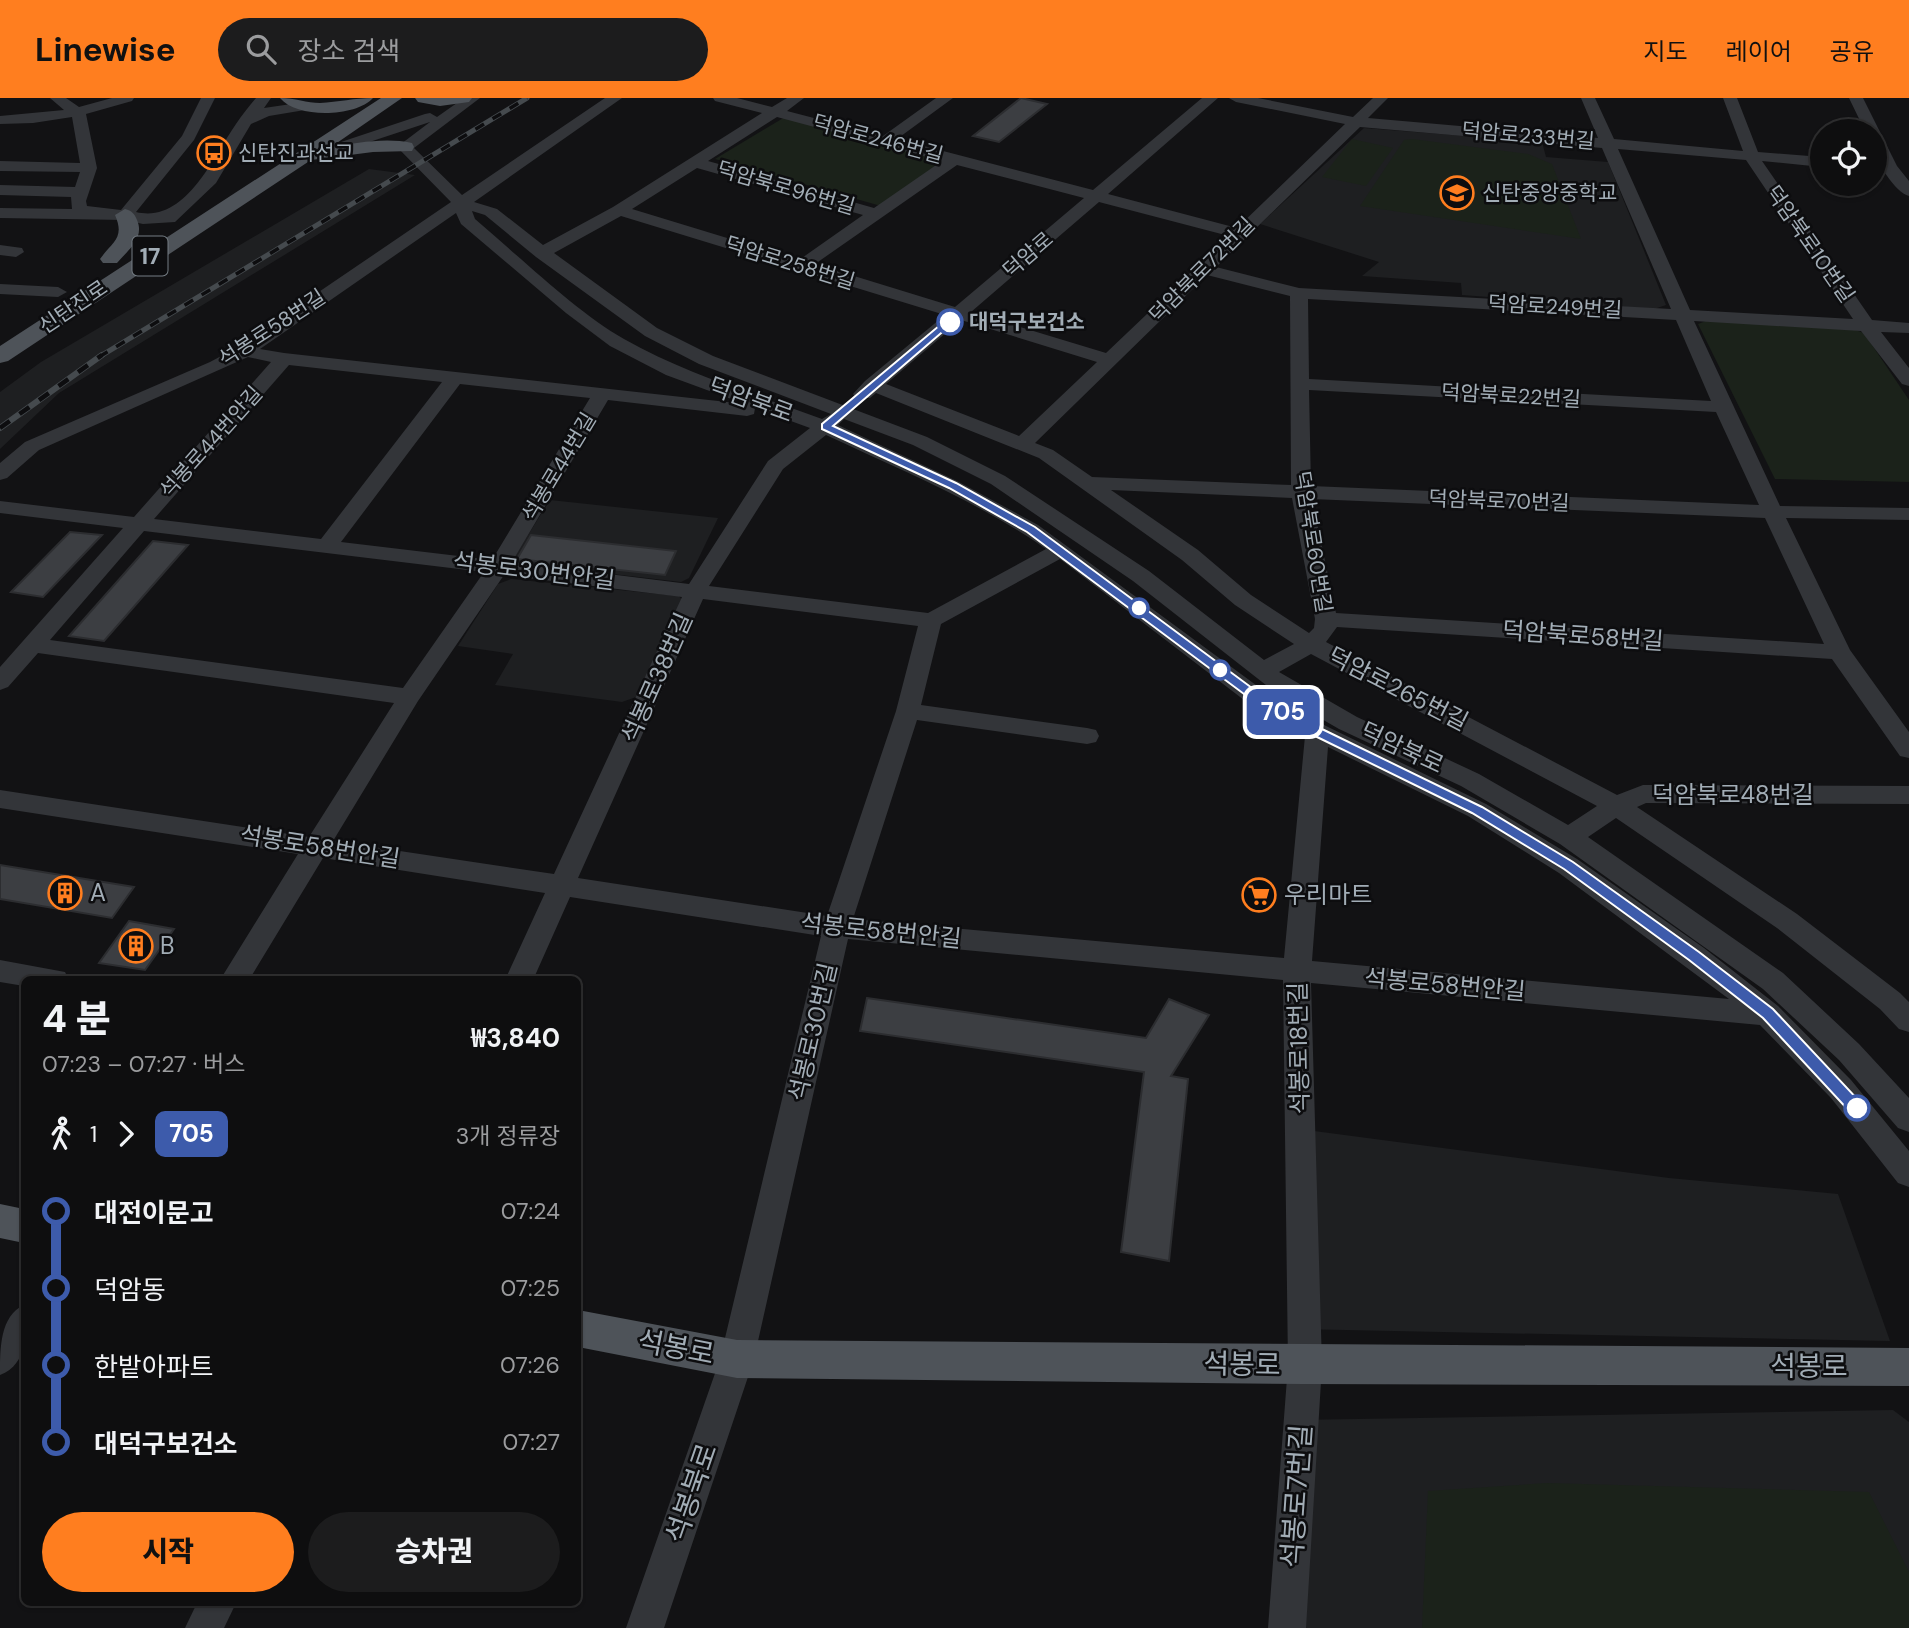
<!DOCTYPE html>
<html lang="ko">
<head>
<meta charset="utf-8">
<style>
  :root { --surface:#0e0e0f; --page:#1c1c1d; --text:#f1f3f6; --muted:#9b9c9e; --line:#2e2e2f; --accent:#ff7e1f }
  body { margin:0; font-family:"DM Sans","Noto Sans KR",sans-serif; background:var(--page); color:var(--text); height:100vh; display:flex; flex-direction:column; font-size:26px; white-space:nowrap }
  * { box-sizing:border-box; margin:0 }
  p { font-size:23px; color:var(--muted) }
  .icon { flex:none; width:38px; height:38px; fill:none; stroke:currentColor; stroke-width:2; stroke-linecap:round; stroke-linejoin:round }
  .map { position:relative; flex:1; overflow:hidden }
  .details { position:absolute; left:21px; top:878px; width:560px; height:630px; display:flex; flex-direction:column; background:var(--surface); border-radius:10px; box-shadow:0 2px 5px #0004,0 0 0 2px var(--line) }
  .details>* { flex:none }
  .badge { padding:0 14px; border-radius:10px; font-size:24px; line-height:46px }
  .controls { position:absolute; left:1810px; top:21px; display:grid; gap:14px }
  .controls a { display:grid; place-items:center; width:77px; height:77px; border-radius:50%; background:var(--surface); box-shadow:0 2px 5px #0004,0 0 0 2px var(--line); font-size:35px }
  .map>.badge { position:absolute; translate:-50% -50%; box-shadow:0 0 0 4px #fff }
  .legs { display:flex; align-items:center; gap:10px; height:77px; padding:0 21px; font-size:23px }
  .legs p { margin-inline-start:auto }
  .overview { display:flex; align-items:center; justify-content:space-between; height:119px; padding:0 21px }
  h1 { font-size:38px; font-weight:800; line-height:52px }
  .primary-button { display:flex; gap:14px; margin-top:auto; padding:14px 21px }
  .primary-button a { flex:1; height:80px; border-radius:42px; background:var(--accent); color:#111; font-size:28px; font-weight:800; line-height:80px; text-align:center }
  .primary-button a+a { background:var(--page); color:var(--text) }
  ul { padding:0 21px; list-style:none }
  li { display:flex; align-items:center; gap:24px; height:77px; font-size:26px }
  li i { display:grid; place-items:center; width:10px; height:100%; margin:0 9px; background:currentColor }
  li i::after { content:''; width:18px; height:18px; margin:-9px; border:5px solid; border-radius:50%; background:var(--surface) }
  li p { margin-inline-start:auto }
  li:first-child i { background:linear-gradient(#0000 50%,currentColor 0) }
  li:last-child i { background:linear-gradient(currentColor 50%,#0000 0) }
  header { display:flex; align-items:center; gap:42px; box-sizing:border-box; height:98px; padding:0 35px; background:var(--accent); color:#111 }
  header strong { font-size:33px }
  nav { display:flex; gap:38px; margin-inline-start:auto; font-size:24px }
  .search { width:490px; height:63px; background:var(--page); display:flex; align-items:center; gap:18px; box-sizing:border-box; padding:0 24px; border-radius:38px; color:var(--muted); font-size:26px }
  .map>svg:first-child { display:block }
  .built { fill:#1e1f21 }
  .green { fill:#1b221a }
  .building { fill:#3c3e42; stroke:#2c2d30; stroke-width:2 }
  .lines { fill:none; stroke-linecap:round; stroke-linejoin:round }
  .minor { fill:#333539; fill-rule:evenodd }
  .major { fill:#4e5359; fill-rule:evenodd }
  .rail-far1-casing { stroke:#454a4e; stroke-width:5 }
  .rail-casing { stroke:#454a4e; stroke-width:6 }
  .rail-far1 { stroke:#0d0d0f; stroke-width:3.5; stroke-dasharray:10; stroke-linecap:butt }
  .rail { stroke:#0d0d0f; stroke-width:4.5; stroke-dasharray:12; stroke-linecap:butt }
  .line-1 { fill:#3d5bab; stroke:#fff; stroke-width:2 }
  .stop-1-dot { fill:#fff; stroke:#3d5bab; stroke-width:3.5 }
  .labels { text-anchor:middle; stroke-width:5; stroke-linejoin:round; paint-order:stroke }
  .far-street-label { font-size:21px; fill:#a2adb6; stroke:#0d0d0f }
  .far-poi-label { font-size:21px; fill:#a2adb6; stroke:#0d0d0f; text-anchor:start }
  .far-stop-label { font-size:21px; font-weight:bold; fill:#a2adb6; stroke:#0d0d0f; text-anchor:start }
  .shield { fill:#0d0d0f; stroke:#757d84; stroke-width:2 }
  .shield-label { font-size:23px; font-weight:bold; fill:#a2adb6 }
  .street-label { font-size:24px; fill:#a2adb6; stroke:#0d0d0f }
  .poi-label { font-size:24px; fill:#a2adb6; stroke:#0d0d0f; text-anchor:start }
  .near-street-label { font-size:28px; fill:#a2adb6; stroke:#0d0d0f }
</style>
</head>
<body>
<header>
<strong>Linewise</strong>
<div class="search"><svg class="icon" aria-label="search" viewBox="0 0 24 24"><circle cx="10" cy="10" r="6"/><path d="M15 15l6 6"/></svg>장소 검색</div>
<nav><a>지도</a><a>레이어</a><a>공유</a></nav>
</header>
<div class="map">
<svg width="1909" height="1530" viewBox="0 0 1909 1530">
  <rect width="100%" height="100%" fill="#121214"/>
  <!-- built -->
  <g class="built">
    <polygon points="1364,30 1542,44 1546,59 1608,64 1666,207 1654,211 1462,197 1461,185 1362,178 1379,164 1260,126"/>
    <polygon points="369,71 415,77 59,295 0,351 0,294 41,264"/>
    <polygon points="550,402 718,420 689,480 681,484 518,465 513,461"/>
    <polygon points="511,481 679,498 682,502 636,599 622,604 495,587 513,556 458,548 498,486"/>
    <polygon points="1299,1031 1669,1080 1838,1096 1890,1243 1297,1231"/>
    <polygon points="1893,1312 1909,1324 1909,1530 1290,1530 1296,1322"/>
  </g>
  <!-- green -->
  <g class="green">
    <polygon points="785,19 946,62 881,108 715,61"/>
    <polygon points="1352,41 1393,50 1366,88 1322,79"/>
    <polygon points="1412,41 1528,56 1552,66 1581,141 1360,108 1404,42"/>
    <polygon points="1706,223 1855,232 1864,235 1909,302 1909,384 1775,381 1698,226"/>
    <polygon points="1547,1385 1869,1394 1909,1474 1909,1530 1422,1530 1428,1393"/>
  </g>
  <!-- building -->
  <g class="building">
    <polygon points="1021,0 1047,6 999,44 973,38"/>
    <polygon points="70,434 102,437 43,499 11,494"/>
    <polygon points="531,437 676,453 665,477 517,461"/>
    <polygon points="153,443 188,447 104,543 69,538"/>
    <polygon points="0,767 134,789 112,820 0,801"/>
    <polygon points="129,823 174,831 145,872 99,865"/>
    <polygon points="867,900 1146,940 1169,901 1209,917 1171,978 1188,981 1169,1163 1121,1154 1144,974 860,933"/>
  </g>
  <g class="lines">
    <!-- minor -->
    <g class="minor">
      <path d="M50 0H66L79 9 112 0H134L132 3 86 16 97 70 86 103 87 108 121 112 182 38 201 0H215L194 42 136 114C186 126 213 59 236 26 242 17 249 8 256 0H271L264 10 305 4 312 8 305 12 269 18 251 26 216 85 175 124 143 126 125 122 0 120V110L72 111 71 99 0 97V87L75 89 80 74 0 73V63L80 65 72 19 33 25 0 26V18L64 12Z"/>
      <path d="M464 0H480L414 50 462 97 605 0H622L474 104 497 111 543 147 613 109 762 15 715 3 713 0H737L772 9 787 0H804L787 13 883 38 936 0H953L897 41 1093 92 1202 0H1218L1108 96 1237 130 1345 26 1236 4 1229 0H1258L1353 19 1373 0H1388L1368 20 1598 40 1581 0H1595L1614 41 1743 53 1723 0H1737L1758 54 1822 59V69L1762 63 1872 222 1909 225V235L1881 234 1909 270V288L1902 286 1861 233 1694 223 1780 408 1909 410V422L1786 420 1850 552 1909 634V660L1900 658 1832 561 1337 529 1326 544 1617 697 1643 687 1909 688V706L1646 705 1637 709 1797 816 1900 895 1909 904V934L1899 931 1880 911 1777 830 1616 720 1588 739 1783 875 1859 946 1909 1000V1034L1898 1030 1839 962 1763 891 1560 746 1461 688 1339 631 1275 594 1133 483 991 386 913 347 844 321 838 327 959 384 1038 427 1260 590 1326 628 1486 706 1577 761 1704 850 1778 908 1851 982 1909 1053V1089L1898 1085 1831 1000 1760 927 1311 885 1322 1267 1306 1530H1268L1288 1267 1283 882 848 841 754 1261 664 1530H626L720 1261 821 838 570 799 533 882H505L545 795 323 760 249 882H220L298 756 0 710V692L309 739 394 605 38 555 8 589 0 592V569L123 430 0 415V403L134 419 271 264 248 259 39 352 7 380 0 382V365L25 344 210 264 238 249 451 104 397 49 430 24 330 57 325 59 317 54 320 51 425 16 430 15 437 19ZM777 19 942 63 874 110 708 63ZM1360 29 1602 50 1671 211 1299 190 1216 169ZM1618 51 1746 62 1853 221 1690 212ZM957 67 1084 100 955 209 815 166ZM697 70 863 117 799 162 632 111ZM1099 104 1229 138 1106 255 971 214ZM472 113 485 117 536 159 645 238 699 266 831 316 822 321C756 297 686 276 624 241 575 213 519 158 475 121ZM456 115 461 126 566 215 610 248 666 277 745 306 284 255 260 251ZM621 118 945 217 865 283 853 296 856 300H870L876 295 1039 360 1182 462 1235 507 1294 546 1264 562 1149 473 1005 378 927 339 713 258 657 230 554 155ZM1207 177 1290 198 1291 387 1092 379 1053 352 1035 345ZM1308 201 1676 222 1711 303 1309 281ZM961 222 1097 264 1019 338 886 286ZM289 267 442 284 321 441 154 421ZM460 286 590 300 492 462 341 444ZM1309 292 1716 314 1759 407 1311 388ZM608 302 747 318 754 316 755 310 810 330 768 363 689 486 512 464ZM826 337C901 372 979 404 1046 451L928 515 709 488 783 371ZM1111 392 1292 400 1315 521 1314 530 1309 535 1251 497 1198 452ZM1312 401 1765 420 1824 546 1336 515ZM144 433 484 474 403 590 50 542ZM1060 461 1244 602 1305 638 1284 860 853 821 917 622 1087 646 1096 644 1099 638 1096 632 1087 630 921 607 941 526ZM504 477 682 499 554 776 333 743 418 603ZM703 501 918 528 896 613 827 818 578 780ZM1311 556 1597 708 1568 727 1479 676 1357 619 1279 574ZM1328 649 1468 718 1559 775 1729 901 1312 863Z"/>
      <path d="M1849 0H1863L1897 68 1909 83V98C1895 94 1877 65 1874 51 1873 46 1874 39 1874 33H1865Z"/>
      <polygon points="0,147 22,150 24,154 16,159 0,157"/>
      <polygon points="0,186 58,189 67,194 58,199 0,196"/>
      <polygon points="0,862 65,874 69,882 24,882 24,888 0,884"/>
      <path d="M24 1207C26 1233 29 1266 0 1277 0 1250 0 1218 24 1207Z"/>
      <polygon points="197,1505 236,1505 224,1530 185,1530"/>
    </g>
    <!-- major -->
    <g class="major">
      <path d="M280 0C295 0 307 5 320 5 338 4 355 0 373 0 356 19 297 21 280 0Z"/>
      <path d="M381 0H402L331 49C357 45 385 39 412 45L414 49 412 53 373 54 311 62 8 263 0 265V248Z"/>
      <polygon points="415,0 472,0 469,4 440,8 418,4"/>
      <path d="M125 111C132 113 134 115 137 122 145 140 128 152 117 165H103L100 161C113 143 125 140 115 117Z"/>
      <polygon points="0,1106 24,1111 24,1145 0,1140"/>
      <polygon points="578,1212 737,1242 1909,1250 1909,1288 1305,1286 737,1280 578,1249"/>
    </g>
    <defs>
      <polyline id="rail-far1" points="99,259 527,0"/>
      <polyline id="rail" points="0,330 102,257"/>
    </defs>
    <!-- rail-far1 casing -->
    <use href="#rail-far1" class="rail-far1-casing"/>
    <!-- rail casing -->
    <use href="#rail" class="rail-casing"/>
    <!-- rail-far1 -->
    <use href="#rail-far1" class="rail-far1"/>
    <!-- rail -->
    <use href="#rail" class="rail"/>
  </g>
  <!-- line-1 -->
  <polygon class="line-1" points="946,222 954,224 833,328 956,385 1035,429 1256,593 1322,631 1482,709 1573,764 1699,854 1773,911 1862,1006 1864,1010 1862,1015 1851,1015 1763,920 1689,862 1564,771 1472,715 1313,637 1248,599 1027,434 949,390 822,331 822,326"/>
  <!-- icons -->
  <defs>
    <symbol id="bus-ring" viewBox="-11 -11 22 22"><circle r="9.5" fill="#0d0d0f" stroke="#ff7e1f" stroke-width="1.5"/><path d="M-5-6H5V4H4V6H2V4H-2V6H-4V4H-5ZM-3.5-4V0h7V-4ZM-3.5 1.2v1.5H-2V1.2ZM2 1.2v1.5H3.5V1.2Z" fill="#ff7e1f"/></symbol>
    <symbol id="school-ring" viewBox="-11 -11 22 22"><circle r="9.5" fill="#0d0d0f" stroke="#ff7e1f" stroke-width="1.5"/><path d="M0-5L7-2L0 1L-7-2ZM-4 1L0 2.5L4 1V4Q0 6-4 4Z" fill="#ff7e1f"/></symbol>
    <symbol id="building-ring" viewBox="-11 -11 22 22"><circle r="9.5" fill="#0d0d0f" stroke="#ff7e1f" stroke-width="1.5"/><path d="M-4-6H4V6H1V3H-1V6H-4ZM-2.5-4.3h1.7v1.8h-1.7ZM.8-4.3h1.7v1.8H.8ZM-2.5-1h1.7V.8h-1.7ZM.8-1h1.7V.8H.8Z" fill="#ff7e1f"/></symbol>
    <symbol id="supermarket-ring" viewBox="-11 -11 22 22"><circle r="9.5" fill="#0d0d0f" stroke="#ff7e1f" stroke-width="1.5"/><path d="M-6-5.5h2.5l.6 2H6L4.5 2H-2.5L-4.4-4H-6ZM-1.5 3.2a1.3 1.3 0 1 0 .1 0ZM3 3.2a1.3 1.3 0 1 0 .1 0Z" fill="#ff7e1f"/></symbol>
  </defs>
  <g fill-rule="evenodd">
    <use href="#bus-ring" x="195" y="36" width="38" height="38"/>
    <use href="#school-ring" x="1438" y="76" width="38" height="38"/>
    <use href="#building-ring" x="46" y="776" width="38" height="38"/>
    <use href="#supermarket-ring" x="1240" y="778" width="38" height="38"/>
    <use href="#building-ring" x="117" y="829" width="38" height="38"/>
  </g>
  <!-- markers -->
  <g class="stop-1-dot">
    <circle cx="950" cy="224" r="12"/>
    <circle cx="1139" cy="510" r="9"/>
    <circle cx="1220" cy="572" r="9"/>
    <circle cx="1857" cy="1010" r="12"/>
  </g>
  <g class="labels">
    <!-- far-street labels -->
    <g class="far-street-label">
      <text transform="translate(1528 38) rotate(5)" y="7">덕암로233번길</text>
      <text transform="translate(878 41) rotate(15)" y="7">덕암로246번길</text>
      <text transform="translate(786 90) rotate(16)" y="7">덕암북로96번길</text>
      <text transform="translate(1810 146) rotate(55)" y="7">덕암북로10번길</text>
      <text transform="translate(1028 157) rotate(-41)" y="7">덕암로</text>
      <text transform="translate(790 165) rotate(17)" y="7">덕암로258번길</text>
      <text transform="translate(1202 172) rotate(-45)" y="7">덕암북로72번길</text>
      <text transform="translate(73 209) rotate(-34)" y="7">신탄진로</text>
      <text transform="translate(1555 209) rotate(3)" y="7">덕암로249번길</text>
      <text transform="translate(272 230) rotate(-33)" y="7">석봉로58번길</text>
      <text transform="translate(1511 298) rotate(3)" y="7">덕암북로22번길</text>
      <text transform="translate(211 344) rotate(-48)" y="7">석봉로44번안길</text>
      <text transform="translate(559 369) rotate(-59)" y="7">석봉로44번길</text>
      <text transform="translate(1499 403) rotate(2)" y="7">덕암북로70번길</text>
      <text transform="translate(1313 444) rotate(81)" y="7">덕암북로60번길</text>
    </g>
    <!-- far-poi labels -->
    <g class="far-poi-label">
      <text x="238" y="62">신탄진과선교</text>
      <text x="1482" y="102">신탄중앙중학교</text>
    </g>
    <!-- far-stop labels -->
    <g class="far-stop-label">
      <text x="969" y="231">대덕구보건소</text>
    </g>
    <!-- shield labels -->
    <rect class="shield" x="132.5" y="138.5" width="35" height="39" rx="5"/>
    <g class="shield-label">
      <text x="150" y="166">17</text>
    </g>
    <!-- street labels -->
    <g class="street-label">
      <text transform="translate(751 302) rotate(20)" y="8">덕암북로</text>
      <text transform="translate(534 473) rotate(7)" y="8">석봉로30번안길</text>
      <text transform="translate(1583 538) rotate(4)" y="8">덕암북로58번길</text>
      <text transform="translate(657 580) rotate(-66)" y="8">석봉로38번길</text>
      <text transform="translate(1398 591) rotate(27)" y="8">덕암로265번길</text>
      <text transform="translate(1402 650) rotate(25)" y="8">덕암북로</text>
      <text x="1733" y="705">덕암북로48번길</text>
      <text transform="translate(320 749) rotate(9)" y="8">석봉로58번안길</text>
      <text transform="translate(881 833) rotate(6)" y="8">석봉로58번안길</text>
      <text transform="translate(1445 887) rotate(5)" y="8">석봉로58번안길</text>
      <text transform="translate(813 934) rotate(-77)" y="8">석봉로30번길</text>
      <text transform="translate(1299 950) rotate(-91)" y="8">석봉로18번길</text>
    </g>
    <!-- poi labels -->
    <g class="poi-label">
      <text x="90" y="803">A</text>
      <text x="1284" y="805">우리마트</text>
      <text x="160" y="856">B</text>
    </g>
    <!-- near-street labels -->
    <g class="near-street-label">
      <text transform="translate(676 1249) rotate(11)" y="10">석봉로</text>
      <text transform="translate(1242 1266) rotate(1)" y="10">석봉로</text>
      <text x="1809" y="1278">석봉로</text>
      <text transform="translate(691 1395) rotate(-71)" y="10">석봉북로</text>
      <text transform="translate(1296 1398) rotate(-86)" y="10">석봉로7번길</text>
    </g>
  </g>
</svg>
<div class="controls">
<a><svg class="icon" aria-label="locate" viewBox="0 0 24 24"><circle cx="12" cy="12" r="6"/><path d="M12 2v4M12 18v4M2 12h4M18 12h4"/></svg></a>
</div>
<b class="badge" style="left:1283px;top:614px;background:#3d5bab;color:#fff">705</b>
<section class="details">
<div class="overview"><div><h1>4 분</h1><p>07:23 – 07:27 · 버스</p></div><b>₩3,840</b></div>
<div class="legs"><svg class="icon" aria-label="walk" viewBox="0 0 24 24"><circle cx="13" cy="4" r="2"/><path d="M13 8l-2 6 4 7M11 14l-3 7M7 12l3-4h3l4 4"/></svg>1<svg class="icon" aria-label="forward" viewBox="0 0 24 24"><path d="M9 5l7 7-7 7"/></svg><b class="badge" style="background:#3d5bab;color:#fff">705</b><p>3개 정류장</p></div>
<ul>
<li><i style="color:#3d5bab"></i><b>대전이문고</b><p>07:24</p></li>
<li><i style="color:#3d5bab"></i><span>덕암동</span><p>07:25</p></li>
<li><i style="color:#3d5bab"></i><span>한밭아파트</span><p>07:26</p></li>
<li><i style="color:#3d5bab"></i><b>대덕구보건소</b><p>07:27</p></li>
</ul>
<div class="primary-button"><a>시작</a><a>승차권</a></div>
</section>
</div>
</body>
</html>
